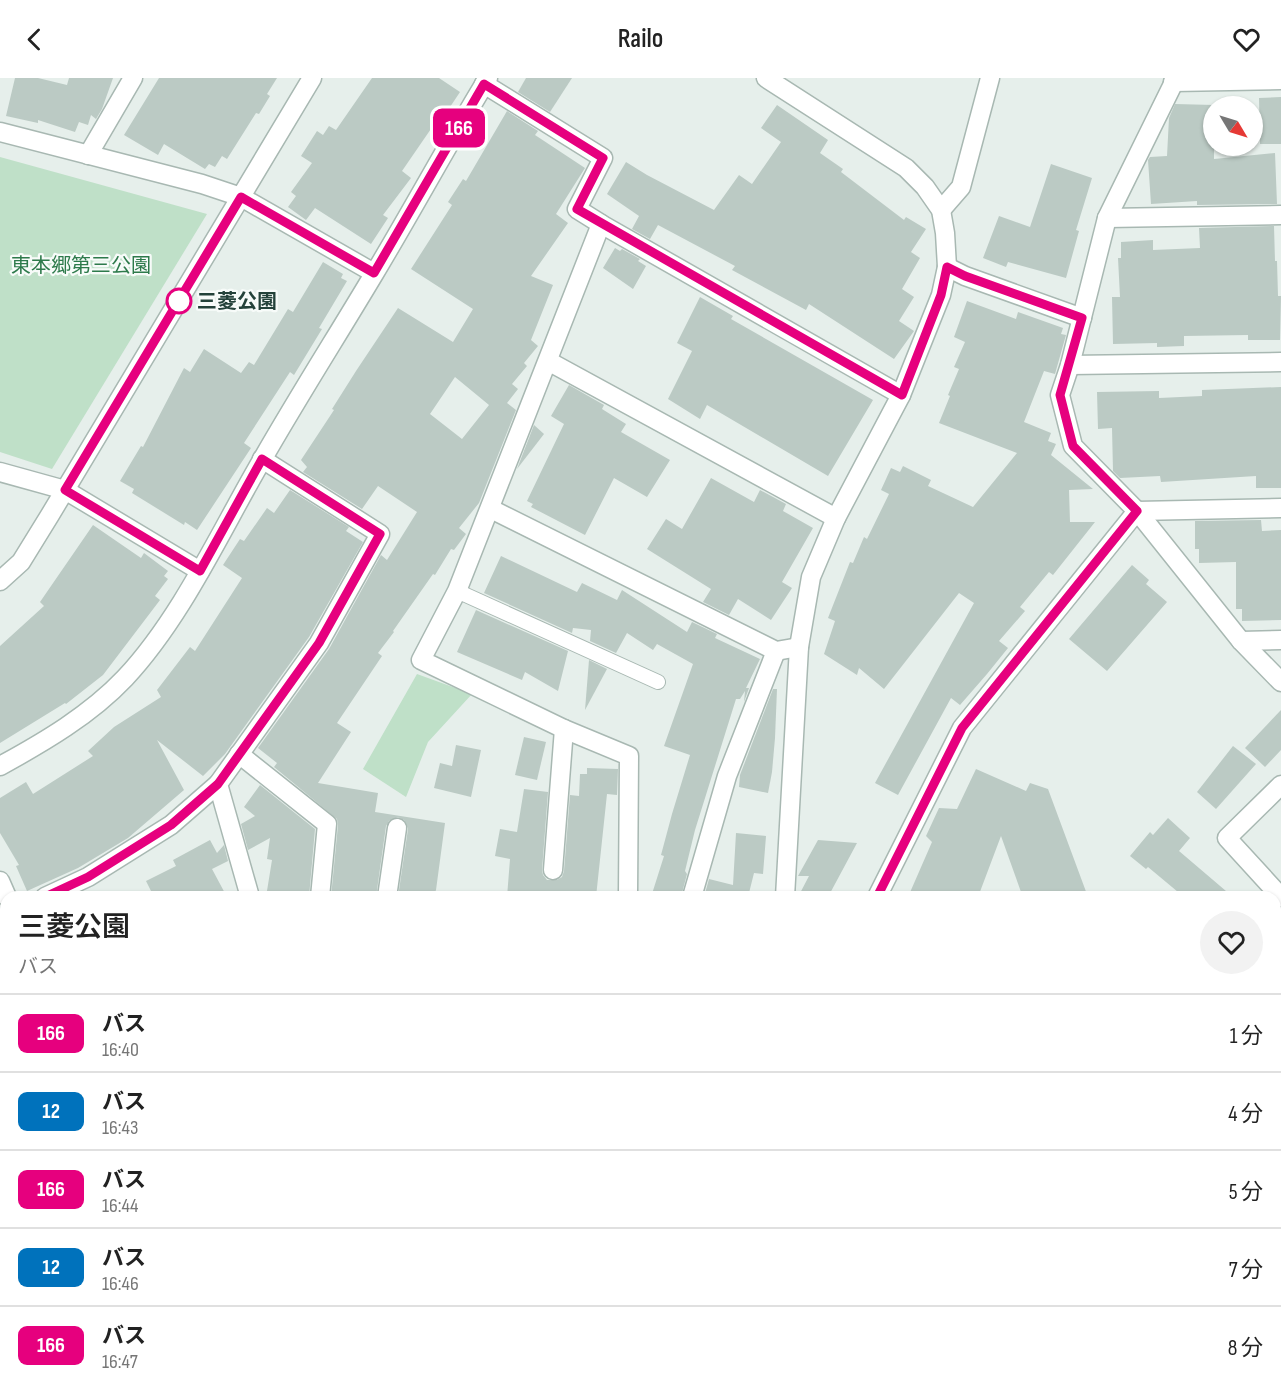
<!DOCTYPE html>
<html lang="ja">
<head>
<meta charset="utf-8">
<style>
  :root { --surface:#fff; --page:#f2f2f2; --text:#222; --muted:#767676; --line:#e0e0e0 }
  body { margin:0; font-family:"Sofia Sans Condensed","Noto Sans JP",sans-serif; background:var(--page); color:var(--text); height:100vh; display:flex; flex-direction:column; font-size:22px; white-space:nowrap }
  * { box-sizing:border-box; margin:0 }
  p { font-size:20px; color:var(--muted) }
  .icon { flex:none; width:33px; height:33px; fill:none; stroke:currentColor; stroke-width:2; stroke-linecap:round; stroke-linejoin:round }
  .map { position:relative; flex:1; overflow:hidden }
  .side { position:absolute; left:0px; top:813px; width:1281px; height:506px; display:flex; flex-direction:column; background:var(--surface); border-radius:18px 18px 0 0; box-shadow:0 2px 4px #0004 }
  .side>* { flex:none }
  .badge { padding:0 12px; border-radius:9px; font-size:21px; line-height:39px }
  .needle { width:39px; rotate:128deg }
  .controls { position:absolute; left:1203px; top:18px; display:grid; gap:12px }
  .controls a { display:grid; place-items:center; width:60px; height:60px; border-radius:50%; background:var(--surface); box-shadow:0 2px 4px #0004; font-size:30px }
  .map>.badge { position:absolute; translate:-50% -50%; box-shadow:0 0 0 3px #fff }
  .round { display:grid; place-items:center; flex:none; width:63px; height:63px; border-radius:32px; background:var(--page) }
  .headline { display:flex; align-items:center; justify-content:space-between; height:102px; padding:0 18px }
  h1 { font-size:28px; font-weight:600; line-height:45px }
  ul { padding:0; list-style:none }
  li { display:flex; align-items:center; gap:18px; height:78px; padding:0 18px; border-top:2px solid var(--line) }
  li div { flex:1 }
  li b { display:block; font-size:22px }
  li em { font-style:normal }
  li .badge { min-width:66px; font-weight:700; text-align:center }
  header { display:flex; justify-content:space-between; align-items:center; height:78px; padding:0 18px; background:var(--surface); font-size:27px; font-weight:600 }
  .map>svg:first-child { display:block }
  .green { fill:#bfe0c8 }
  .building { fill:#bbcac4; fill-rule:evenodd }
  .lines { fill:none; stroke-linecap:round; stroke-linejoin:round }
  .service-casing { stroke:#a8b8b2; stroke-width:16 }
  .minor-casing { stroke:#a8b8b2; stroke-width:21 }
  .tertiary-casing { stroke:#a8b8b2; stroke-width:21 }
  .service { stroke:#fff; stroke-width:14 }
  .minor { stroke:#fff; stroke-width:18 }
  .tertiary { stroke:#fff; stroke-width:18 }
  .line-casing { stroke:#fff; stroke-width:14 }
  .line { stroke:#e6007e; stroke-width:9 }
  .stop-dot { fill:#fff; stroke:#e6007e; stroke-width:3 }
  .labels { text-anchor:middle; stroke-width:4.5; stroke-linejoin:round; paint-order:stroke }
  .park-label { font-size:20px; fill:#2d7a4b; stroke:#f7fbf9 }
  .stop-label { font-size:20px; font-weight:bold; fill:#24423a; stroke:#f7fbf9; text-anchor:start }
</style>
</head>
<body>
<header><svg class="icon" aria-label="back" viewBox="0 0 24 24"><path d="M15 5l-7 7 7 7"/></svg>Railo<svg class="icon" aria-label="heart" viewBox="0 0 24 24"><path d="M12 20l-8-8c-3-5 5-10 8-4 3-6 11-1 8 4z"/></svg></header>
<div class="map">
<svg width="1281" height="1318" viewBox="0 0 1281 1318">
  <rect width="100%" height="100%" fill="#e6efeb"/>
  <!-- green -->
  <g class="green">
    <polygon points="0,79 207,136 52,391 0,374"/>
    <polygon points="417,596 472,616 428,664 406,719 363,691"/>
    <polygon points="0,986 6,986 6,1312 130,1312 157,1318 0,1318"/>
    <polygon points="1281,1037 1281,1285 1276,1286 1275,1040"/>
    <polygon points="219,1312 467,1312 467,1318 197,1318"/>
  </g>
  <!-- building -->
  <g class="building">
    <polygon points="15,0 38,0 67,7 69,0 113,0 102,31 96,41 91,37 88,47 79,44 75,54 38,42 38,45 6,38"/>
    <polygon points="159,0 277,0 267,16 270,18 259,36 256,35 227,81 222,78 215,89 209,86 205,91 164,66 158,77 124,57"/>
    <polygon points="372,0 439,0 460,14 438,47 435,45 402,93 411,100 383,137 388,140 371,166 315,130 306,142 288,129 296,118 291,114 312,85 301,78 317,53 323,57 329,48 336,52"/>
    <polygon points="526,0 572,0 550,34 518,14"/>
    <polygon points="1281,19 1281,66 1260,66 1259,20"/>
    <polygon points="1175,26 1214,27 1214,81 1275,75 1277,126 1197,127 1197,123 1151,126 1148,82 1150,79 1167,78 1169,40"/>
    <polygon points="777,27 828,62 820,75 843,91 841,94 904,142 906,139 926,151 911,174 920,180 902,211 914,219 899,243 914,253 894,281 809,226 806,232 732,192 735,188 658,147 650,161 632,151 639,138 607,116 626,84 647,97 714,132 739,97 752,106 781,64 761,50"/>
    <path d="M507 33 538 53 535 57 585 90 556 136 568 145 531 198 553 207 531 262 538 268 524 285 527 288 512 306 518 311 507 325 516 332 479 425 459 450 466 456 454 472 451 471 435 497 433 496 393 553 394 554 378 575 382 578 337 645 351 654 318 705 378 715 375 734 445 745 436 812 433 819H398L408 751 404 742 398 739 389 743 386 748 376 819H331L338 747 337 741 274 689 277 685 258 670 329 571 381 477 387 482 417 434 378 408 362 431 303 394 307 389 301 382 334 332 332 331 356 293 398 230 453 264 473 231 411 191 452 127 448 124 463 101 466 103ZM455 299 489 327 462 361 430 336Z"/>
    <polygon points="1051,86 1092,100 1076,152 1079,153 1066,200 1008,184 1006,189 983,180 999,138 1030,149"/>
    <polygon points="1274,148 1275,183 1277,183 1278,218 1281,218 1280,262 1248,262 1248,257 1184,258 1184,268 1157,269 1157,265 1113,266 1112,219 1120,219 1118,180 1121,180 1121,164 1153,162 1153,172 1200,170 1199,150"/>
    <polygon points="615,170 620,173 622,171 640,181 638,183 646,188 633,211 603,190"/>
    <polygon points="323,184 343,196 341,200 347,203 319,250 322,251 294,297 290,294 244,365 251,370 197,452 185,444 184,447 132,415 134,411 120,403 141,368 143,369 184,290 190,294 204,271 241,295 249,284 254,287 288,231 293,234"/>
    <polygon points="700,219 733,238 731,241 873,322 828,398 707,327 700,341 668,321 692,273 677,265"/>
    <polygon points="967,223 1016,241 1018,234 1063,250 1061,256 1066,257 1055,296 1044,293 1024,344 1051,355 1048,363 1056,366 1051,377 1093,411 1069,412 1070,444 1095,444 1053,497 1049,494 1020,529 1025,533 999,563 1008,570 987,596 960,627 951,620 898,717 875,705 974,525 959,515 884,611 859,590 857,597 824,576 835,543 828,540 850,484 853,485 864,459 867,461 889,416 881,412 891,390 900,394 903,388 931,402 928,408 973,429 1017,375 939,345 950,318 948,317 959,291 954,289 965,264 954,259"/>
    <polygon points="569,307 604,327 602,331 626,346 621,354 670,382 647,419 614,400 585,457 531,429 533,426 527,423 564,346 551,338"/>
    <polygon points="1281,309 1281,410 1256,410 1256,398 1161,404 1160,398 1120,400 1113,393 1112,350 1098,351 1097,314 1159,313 1159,320 1202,318 1202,312"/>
    <polygon points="534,347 544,356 517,391"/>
    <polygon points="711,400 754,424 760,412 786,426 783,433 813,450 782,504 792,510 771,542 738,521 729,537 703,524 711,511 647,471 666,441 682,451"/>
    <polygon points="290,412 349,449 346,453 363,464 309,559 225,676 203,698 157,662 184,712 128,760 78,790 27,813 16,788 19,787 0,755 0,720 26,704 33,716 93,678 88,673 114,649 161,619 157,612 190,569 195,573 242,500 223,487 240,461 244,463 267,430 274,435"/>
    <polygon points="1261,442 1262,453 1281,452 1281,542 1242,543 1242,531 1236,531 1236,484 1199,485 1199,471 1195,471 1195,443"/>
    <polygon points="93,447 141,480 144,475 168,493 164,498 168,501 155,518 160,522 103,597 66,626 65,625 0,665 0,568 44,528 40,524"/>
    <polygon points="501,478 577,514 582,505 617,522 622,512 687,554 692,544 717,556 715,560 760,581 746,610 749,610 744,624 745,613 740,621 736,621 695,752 685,793 687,796 681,819 651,819 664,778 661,777 672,736 690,677 664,668 693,586 657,566 653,572 627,555 616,575 590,563 591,552 573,550 572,555 484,515"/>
    <polygon points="1132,487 1149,502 1146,506 1167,524 1107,593 1069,561"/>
    <polygon points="476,532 568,573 558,613 525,594 522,602 457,574"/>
    <polygon points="589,582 607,591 585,632"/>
    <polygon points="773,611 777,611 775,660 772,694 768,715 739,709 740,697"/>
    <polygon points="1281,632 1281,672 1265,689 1245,670"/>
    <polygon points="524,659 546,664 537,702 515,697"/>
    <polygon points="456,667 481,672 471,719 434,710 440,685 452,688"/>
    <polygon points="1233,668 1256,686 1216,731 1197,714"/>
    <polygon points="587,690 618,691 617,717 607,716 596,819 507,819 510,781 495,778 500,751 517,754 524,711 548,714 542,792 543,797 547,802 557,802 562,799 564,793 570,717 579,718 580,696 587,696"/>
    <polygon points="976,691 1026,713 1030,705 1048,711 1088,819 1035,819 1021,814 1001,758 978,819 908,819 932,764 926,758 939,730 957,731"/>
    <polygon points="260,707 315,751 309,819 266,819 272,782 267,781 270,760 248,772 241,746 255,738 244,729"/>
    <polygon points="1168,740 1190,760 1179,773 1233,819 1184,819 1148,789 1146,791 1130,778 1150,754 1153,757"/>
    <polygon points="736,755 766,758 763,796 754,795 748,819 704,819 709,801 733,807"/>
    <polygon points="210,762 217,775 224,767 228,783 212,791 227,819 154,819 146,803 176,788 173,782"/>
    <polygon points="818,762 857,765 828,819 798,819 809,798 798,798"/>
  </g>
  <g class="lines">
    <defs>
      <polyline id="service" points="457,513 658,604"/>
      <g id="minor">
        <polyline points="1176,0 1107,140 1070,287 1060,317 1073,368 1137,433 1241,563 1281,604"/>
        <polyline points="1173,4 1281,2"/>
        <polyline points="484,6 603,80 577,131 601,146 457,513 421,582 564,651 629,678 628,819"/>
        <polyline points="0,54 202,106 241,119 374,195"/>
        <polyline points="88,77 133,0"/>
        <polyline points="941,132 961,109 990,0"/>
        <polyline points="1107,140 1281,137"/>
        <polyline points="601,146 901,317"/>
        <polyline points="947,189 965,198 1082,240"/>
        <polyline points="548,283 836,440"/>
        <polyline points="1070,287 1281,284"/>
        <polyline points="0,394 65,412 200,493"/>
        <polyline points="491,431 776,573 799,569"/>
        <polyline points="1241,563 1281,562"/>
        <polyline points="239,676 327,746 320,819"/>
        <path d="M0 688C44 664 90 637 125 600 182 539 220 454 262 382 298 319 337 258 374 196 413 131 449 64 488 0"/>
        <polyline points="1281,707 1227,760 1281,819"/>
        <polyline points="553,792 564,651"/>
        <polyline points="0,803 7,819"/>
        <polyline points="45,819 88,799 171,747 218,706"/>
        <polyline points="250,819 218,706 319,565 380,456 262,381"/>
        <polyline points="387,819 397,750"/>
        <polyline points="692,819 727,698 776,573"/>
        <polyline points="877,819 962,650 1137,433 1281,430"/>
        <polyline points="1275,955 1281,961"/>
        <polyline points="1275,1301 1281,1300"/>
        <polyline points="177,1312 181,1312"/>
        <polyline points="608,1312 625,1318"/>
        <polyline points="1240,1318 1241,1312"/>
      </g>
      <g id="tertiary">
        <polyline points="766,0 906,90 925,109 941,132 945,155 947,189 941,217 901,317 836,440 811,499 799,569 785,819"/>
        <polyline points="0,503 21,484 50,437 312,0"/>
        <polyline points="802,1312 803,1318"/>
      </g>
    </defs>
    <!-- service casing -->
    <use href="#service" class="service-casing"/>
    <!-- minor casing -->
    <use href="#minor" class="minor-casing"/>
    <!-- tertiary casing -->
    <use href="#tertiary" class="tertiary-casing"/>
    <!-- service -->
    <use href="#service" class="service"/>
    <!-- minor -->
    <use href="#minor" class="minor"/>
    <!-- tertiary -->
    <use href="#tertiary" class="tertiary"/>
  </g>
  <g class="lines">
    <defs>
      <polyline id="line" points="45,819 88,799 171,747 218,706 319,565 380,456 262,381 200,493 65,412 241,119 374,195 484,6 603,80 577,131 902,317 941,217 947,189 965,198 1082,240 1060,317 1073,368 1137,433 962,650 877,819"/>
    </defs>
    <!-- line casing -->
    <use href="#line" class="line-casing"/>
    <!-- line -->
    <use href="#line" class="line"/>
  </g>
  <!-- markers -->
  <circle class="stop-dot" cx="179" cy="223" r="12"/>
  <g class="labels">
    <!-- park labels -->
    <g class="park-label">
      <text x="81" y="194">東本郷第三公園</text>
    </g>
    <!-- stop labels -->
    <g class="stop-label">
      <text x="197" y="230">三菱公園</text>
    </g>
  </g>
</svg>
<div class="controls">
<a><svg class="needle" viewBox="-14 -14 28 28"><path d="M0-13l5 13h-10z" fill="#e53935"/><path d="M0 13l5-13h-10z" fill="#767676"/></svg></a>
</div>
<b class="badge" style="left:459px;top:50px;background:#e6007e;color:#fff">166</b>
<section class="side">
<div class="headline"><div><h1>三菱公園</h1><p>バス</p></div><a class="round"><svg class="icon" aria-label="heart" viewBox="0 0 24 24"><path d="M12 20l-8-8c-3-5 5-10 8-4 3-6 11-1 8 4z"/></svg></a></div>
<ul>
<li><span class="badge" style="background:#e6007e;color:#fff">166</span><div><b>バス</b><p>16:40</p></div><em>1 分</em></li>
<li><span class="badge" style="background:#0072bc;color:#fff">12</span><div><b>バス</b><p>16:43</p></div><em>4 分</em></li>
<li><span class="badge" style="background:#e6007e;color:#fff">166</span><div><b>バス</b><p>16:44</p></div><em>5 分</em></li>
<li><span class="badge" style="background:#0072bc;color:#fff">12</span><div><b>バス</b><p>16:46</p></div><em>7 分</em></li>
<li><span class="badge" style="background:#e6007e;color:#fff">166</span><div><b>バス</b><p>16:47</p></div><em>8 分</em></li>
</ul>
</section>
</div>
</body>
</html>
